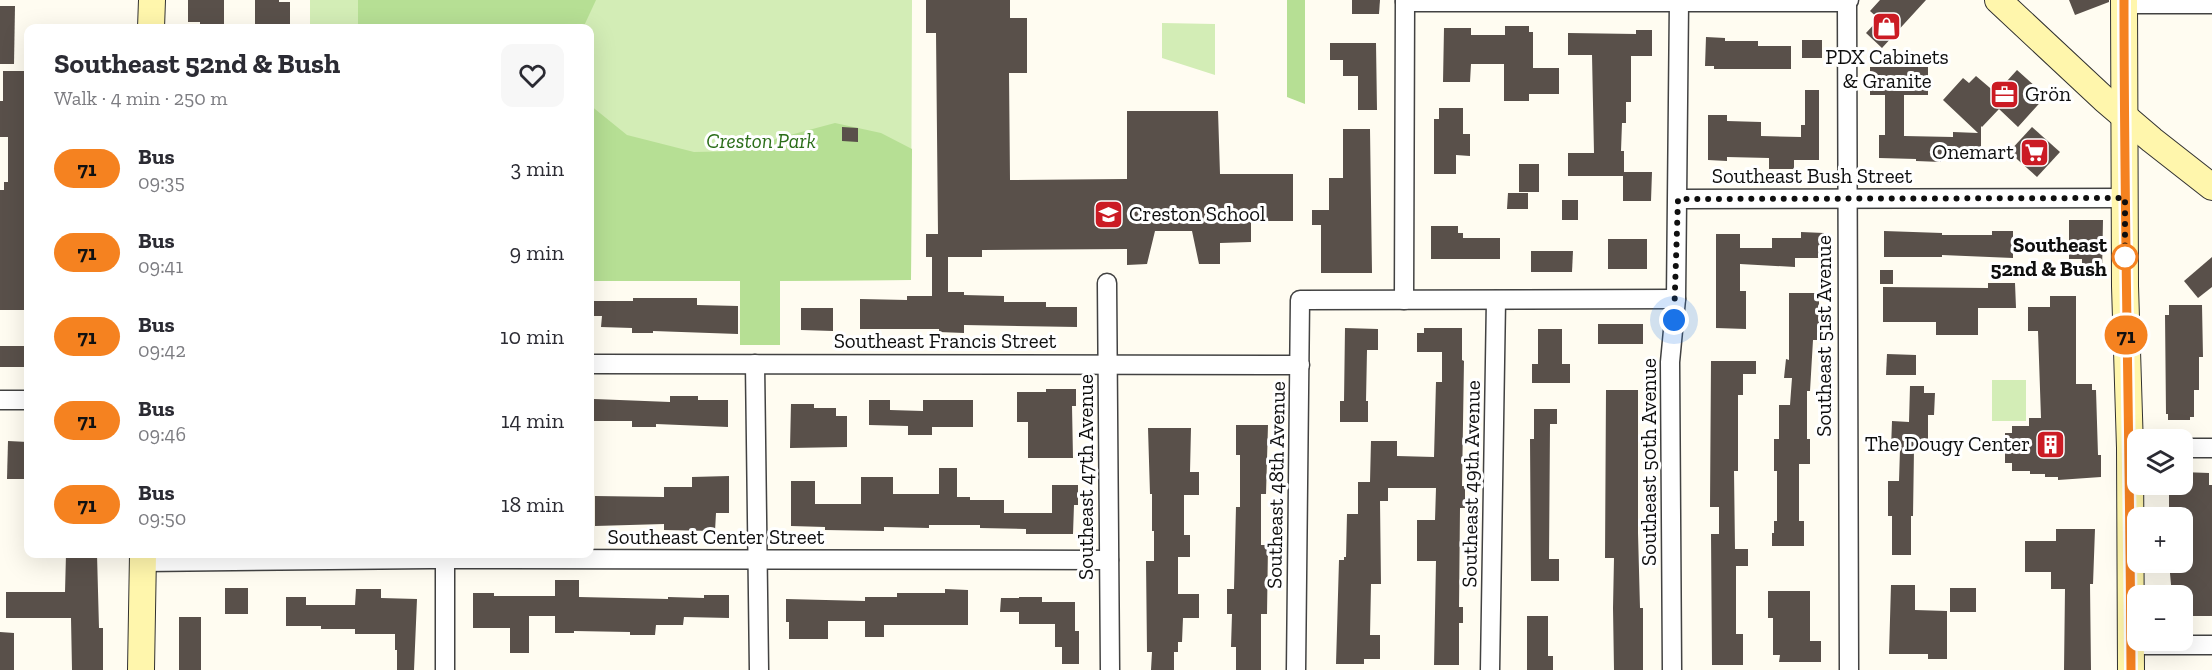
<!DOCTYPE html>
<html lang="en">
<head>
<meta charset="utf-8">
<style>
  :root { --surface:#fff; --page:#f7f7f7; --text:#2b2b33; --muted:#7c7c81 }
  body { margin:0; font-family:"Zilla Slab",serif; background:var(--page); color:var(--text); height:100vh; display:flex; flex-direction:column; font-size:22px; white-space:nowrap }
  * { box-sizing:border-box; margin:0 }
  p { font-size:20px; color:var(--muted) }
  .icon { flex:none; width:33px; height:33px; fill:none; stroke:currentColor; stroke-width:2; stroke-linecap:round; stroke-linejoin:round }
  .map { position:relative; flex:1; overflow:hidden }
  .panel { position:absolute; left:24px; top:24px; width:570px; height:534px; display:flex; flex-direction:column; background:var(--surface); border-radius:12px; box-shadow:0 6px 24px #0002 }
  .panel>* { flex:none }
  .badge { padding:0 12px; border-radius:20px; font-size:21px; line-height:39px }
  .controls { position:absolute; left:2127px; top:429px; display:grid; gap:12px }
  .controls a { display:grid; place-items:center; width:66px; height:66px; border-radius:12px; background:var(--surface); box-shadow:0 6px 24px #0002; font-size:30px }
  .you { position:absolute; width:30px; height:30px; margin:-15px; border:4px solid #fff; border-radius:50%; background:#1a73e8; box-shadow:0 0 0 9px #1a73e833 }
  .map>.badge { position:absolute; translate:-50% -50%; box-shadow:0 0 0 3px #fff }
  .round { display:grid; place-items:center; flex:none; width:63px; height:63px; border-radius:12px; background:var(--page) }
  .overview { display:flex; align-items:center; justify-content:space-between; height:102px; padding:0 30px }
  h1 { font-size:28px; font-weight:700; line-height:45px }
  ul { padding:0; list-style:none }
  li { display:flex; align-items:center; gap:18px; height:84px; padding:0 30px }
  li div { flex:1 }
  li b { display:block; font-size:22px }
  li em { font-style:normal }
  li .badge { min-width:66px; font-weight:700; text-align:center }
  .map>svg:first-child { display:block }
  .green { fill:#d3edb6 }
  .forest { fill:#b6df94 }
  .building { fill:#59504a }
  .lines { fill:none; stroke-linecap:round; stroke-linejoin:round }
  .street-casing { stroke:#424242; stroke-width:21 }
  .secondary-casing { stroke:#313131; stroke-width:28 }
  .street { stroke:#fff; stroke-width:18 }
  .secondary { stroke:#fff6ac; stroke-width:26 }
  .line-casing { stroke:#fff; stroke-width:14 }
  .line { stroke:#f58220; stroke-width:9 }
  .walk { stroke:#0f0f0f; stroke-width:6; stroke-dasharray:0 10.8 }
  .stop-dot { fill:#fff; stroke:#f58220; stroke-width:3 }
  .labels { text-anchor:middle; stroke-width:6; stroke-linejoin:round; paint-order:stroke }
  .poi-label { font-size:21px; fill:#0f0f0f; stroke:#fff; text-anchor:start }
  .park-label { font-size:21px; font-style:italic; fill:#2b6d19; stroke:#fff }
  .street-label { font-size:21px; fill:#0f0f0f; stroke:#fff }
  .stop-label { font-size:21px; font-weight:bold; fill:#0f0f0f; stroke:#fff; text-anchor:end }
</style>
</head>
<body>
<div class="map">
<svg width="2212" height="670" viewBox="0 0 2212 670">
  <rect width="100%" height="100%" fill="#fffcf1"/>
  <!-- green -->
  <g class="green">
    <polygon points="310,0 912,0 911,280 780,281 780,345 740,345 740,281 590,281 590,28 310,28"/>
    <polygon points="1162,23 1215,24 1215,75 1162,58"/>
    <rect x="1992" y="380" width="34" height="41"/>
  </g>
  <!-- forest -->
  <g class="forest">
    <polygon points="358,0 596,0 583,28 358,28"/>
    <polygon points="1287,0 1305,0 1305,104 1287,97"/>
    <polygon points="590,105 627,135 694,152 742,151 779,138 835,123 881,133 912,149 911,280 780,281 780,345 740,345 740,281 590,281"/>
  </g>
  <!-- building -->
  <g class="building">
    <polygon points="188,0 224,0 224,27 200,27 200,22 188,22"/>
    <polygon points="255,0 279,0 279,2 290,2 290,28 255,28"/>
    <polygon points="926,0 1010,0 1010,18 1027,18 1027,73 1009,73 1010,180 1127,179 1127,111 1218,111 1220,174 1293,174 1293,221 1251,221 1251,242 1220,243 1220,264 1199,264 1192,231 1155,231 1147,264 1127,265 1127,249 982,250 982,257 948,257 948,292 964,292 964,295 1004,296 1004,302 1046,302 1046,307 1077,307 1077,327 964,325 964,333 939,332 939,329 860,329 860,299 907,300 907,296 932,296 932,257 926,257 926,234 938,234 936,33 926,33"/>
    <polygon points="1352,0 1380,0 1379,14 1352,14"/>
    <polygon points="1880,0 1926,0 1882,48 1866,33 1879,19 1870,11"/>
    <polygon points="2069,0 2109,0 2109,2 2075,15"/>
    <polygon points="0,6 15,6 14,64 0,64"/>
    <polygon points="1505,26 1529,26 1529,32 1533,32 1533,68 1559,68 1559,94 1529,94 1529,101 1504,101 1504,64 1471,64 1470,82 1443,82 1444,28 1471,28 1471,35 1505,35"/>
    <polygon points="1636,30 1652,30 1652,56 1631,56 1631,102 1626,102 1626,123 1622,123 1621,151 1624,151 1624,172 1652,172 1651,201 1623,201 1623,176 1568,176 1568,153 1594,153 1592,55 1568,55 1568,33 1636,34"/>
    <polygon points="1706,37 1725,38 1725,41 1758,41 1758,46 1791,46 1791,69 1714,69 1714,66 1705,66"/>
    <rect x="1802" y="40" width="20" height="18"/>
    <polygon points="1330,43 1376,43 1377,110 1358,110 1358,76 1343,76 1343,60 1330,60"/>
    <polygon points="1870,67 1928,67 1928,95 1904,95 1904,136 1953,137 1953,132 1978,133 1943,100 1963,78 1969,83 1976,76 1996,93 2017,70 2046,96 2018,127 1999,109 1982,127 1981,126 1981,159 1941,159 1941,162 1916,161 1916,159 1879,158 1879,135 1885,135 1885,95 1870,95"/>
    <polygon points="3,71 28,71 28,244 27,244 28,310 0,310 0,190 4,190 4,182 8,182 8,137 0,137 0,101 3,101"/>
    <polygon points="1805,90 1819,90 1819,160 1794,160 1794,169 1769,169 1769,158 1727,157 1727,161 1708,160 1708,115 1727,115 1727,121 1761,122 1761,136 1801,137 1801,125 1805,125"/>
    <polygon points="1439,108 1463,108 1463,134 1470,134 1470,156 1456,155 1456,174 1434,174 1434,119 1439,119"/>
    <polygon points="842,127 858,128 858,142 842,141"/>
    <polygon points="2032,127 2060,152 2037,177 2009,152"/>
    <polygon points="1343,129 1370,129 1372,273 1321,273 1321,225 1312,225 1312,210 1329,210 1329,178 1343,178"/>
    <rect x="1519" y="164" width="20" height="28"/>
    <polygon points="1508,193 1528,193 1528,209 1507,209"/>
    <rect x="1562" y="200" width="16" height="20"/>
    <polygon points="2069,220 2103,220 2102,275 2082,275 2082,259 2069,259"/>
    <polygon points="1431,226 1458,226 1458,233 1463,233 1463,238 1500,238 1500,259 1431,259"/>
    <polygon points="1884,231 1942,233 1942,235 1992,235 1992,231 2013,231 2013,258 1942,255 1942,257 1884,257"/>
    <polygon points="1801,232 1824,233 1824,258 1795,258 1795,267 1740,264 1740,291 1746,291 1746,329 1716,328 1716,234 1740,234 1740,248 1772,248 1772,238 1801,238"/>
    <rect x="1608" y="239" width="39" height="30"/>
    <polygon points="1531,251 1573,251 1572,272 1531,272"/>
    <polygon points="2212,257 2212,287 2198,298 2184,281"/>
    <rect x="1880" y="270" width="13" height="14"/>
    <polygon points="1988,283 2015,283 2016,308 1978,308 1978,335 1936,335 1936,322 1883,322 1883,287 1988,288"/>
    <polygon points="1789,293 1819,293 1819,340 1813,340 1810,391 1807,391 1807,439 1810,439 1810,464 1799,464 1799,521 1804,521 1804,546 1772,546 1772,533 1774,533 1774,521 1777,521 1777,471 1774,471 1774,439 1779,439 1779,405 1790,405 1792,378 1784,378 1786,359 1789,360"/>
    <polygon points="2050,296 2076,296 2076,384 2092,384 2092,390 2096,390 2098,455 2101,455 2101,477 2058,480 2058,477 2045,477 2045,474 2030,474 2030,471 2012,471 2012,463 2005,463 2005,433 2012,433 2012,426 2029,426 2029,418 2041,418 2038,331 2028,331 2028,307 2050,307"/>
    <polygon points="633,298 697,298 697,305 738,306 738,334 653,331 653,333 632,333 632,328 601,327 602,316 590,316 590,301 633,301"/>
    <polygon points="2169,305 2202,305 2203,357 2199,357 2199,390 2194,390 2194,417 2190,417 2190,420 2168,420 2168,414 2166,414 2165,315 2169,315"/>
    <polygon points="801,308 833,308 833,331 801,330"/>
    <rect x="1598" y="324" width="45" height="20"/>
    <polygon points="1345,328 1378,329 1378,350 1367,350 1366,401 1368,401 1368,422 1340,422 1340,401 1344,401"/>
    <polygon points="1424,328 1462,328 1462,360 1464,361 1462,486 1465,486 1465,508 1460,508 1459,607 1463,607 1463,623 1459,623 1459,665 1434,665 1436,561 1417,561 1417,520 1435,520 1436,488 1388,488 1388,501 1380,501 1381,584 1371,584 1370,635 1380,635 1380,659 1364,659 1364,664 1336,664 1339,560 1344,560 1344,557 1346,557 1347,514 1358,514 1358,482 1370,482 1371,441 1397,441 1397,456 1434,457 1436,382 1442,382 1442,352 1417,352 1417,333 1424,333"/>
    <polygon points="1538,329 1562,329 1562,364 1570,364 1570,383 1532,383 1532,364 1538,364"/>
    <rect x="0" y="346" width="28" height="21"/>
    <polygon points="1887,354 1916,355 1916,375 1886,375"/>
    <polygon points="1711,361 1756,361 1756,374 1743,374 1743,395 1738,395 1738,471 1734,471 1735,549 1748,549 1748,566 1736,566 1736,634 1743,634 1743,665 1712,665 1711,534 1719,534 1719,507 1710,507"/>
    <polygon points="1910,386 1924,386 1924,393 1935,393 1934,415 1928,415 1928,449 1914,449 1913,516 1911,516 1911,555 1892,555 1892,516 1888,516 1888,481 1899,481 1900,449 1891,449 1892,421 1909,422"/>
    <polygon points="1046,389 1076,389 1076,406 1072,406 1073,458 1028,458 1028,422 1017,422 1017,392 1046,392"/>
    <polygon points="1606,390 1638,390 1638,533 1640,608 1643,608 1643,670 1614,670 1613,608 1614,558 1605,558"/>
    <polygon points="670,396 698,396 698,400 728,400 728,427 656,424 656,427 632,427 632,421 594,421 594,399 670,402"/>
    <polygon points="869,400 890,400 890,410 923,411 923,400 973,400 973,427 932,427 932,435 908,435 908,426 869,425"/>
    <polygon points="791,404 814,404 814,408 836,408 836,416 847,416 847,447 790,448"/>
    <polygon points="1534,409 1557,409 1557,424 1550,424 1549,559 1559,559 1559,581 1531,581 1530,439 1534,439"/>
    <polygon points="1236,425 1268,425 1266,494 1261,494 1261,545 1268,545 1267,614 1261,614 1261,670 1236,670 1236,647 1231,647 1232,614 1227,614 1227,589 1234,589 1236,507 1240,507 1240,455 1236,455"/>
    <polygon points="1148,428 1191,428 1190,472 1199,472 1199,495 1184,495 1184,535 1190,535 1190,557 1178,557 1178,594 1199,594 1199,618 1183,618 1182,642 1178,642 1178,652 1174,652 1174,670 1151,670 1152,652 1147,652 1146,561 1154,561 1154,531 1152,531 1152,494 1150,494"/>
    <polygon points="8,441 28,442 28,479 7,479"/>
    <polygon points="939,468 957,468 957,497 970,497 970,500 1004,500 1004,513 1052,513 1052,485 1078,485 1078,505 1074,505 1073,534 1026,534 1026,529 980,528 980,525 929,525 929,528 884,527 884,531 825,530 825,527 791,526 791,481 815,481 815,504 861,504 861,477 893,477 893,494 939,494"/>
    <polygon points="2182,472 2209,473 2209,485 2212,485 2212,616 2191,616 2191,611 2182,611 2182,596 2172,596 2169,562 2182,562 2182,518 2169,518 2169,484 2182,484"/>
    <polygon points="729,476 729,513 716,513 715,531 664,530 664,524 595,526 595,496 664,497 664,487 692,487 692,477"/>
    <polygon points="2056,529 2095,529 2093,584 2090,584 2091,670 2064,670 2065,589 2051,589 2051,572 2025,572 2025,541 2056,541"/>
    <polygon points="66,554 97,554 99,628 103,628 103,670 72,670 71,618 6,618 6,592 65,592"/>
    <polygon points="555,580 579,580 579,597 668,599 668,597 704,598 704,595 729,595 729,618 684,617 683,625 656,625 655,635 630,635 630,632 574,631 574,633 555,633 555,616 529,616 529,653 510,653 510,628 473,628 473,593 494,593 494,596 555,596"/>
    <polygon points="1891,585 1915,585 1915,610 1947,611 1947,659 1928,659 1928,654 1889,654"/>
    <rect x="225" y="588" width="23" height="26"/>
    <rect x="1950" y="588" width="26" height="24"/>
    <polygon points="356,589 381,589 381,598 417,599 414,670 397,670 397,650 395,650 395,634 355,634 355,629 321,629 321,626 286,626 286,597 306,597 306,605 355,605"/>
    <polygon points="945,589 968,590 968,625 884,625 884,637 865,637 865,621 828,621 828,639 789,639 789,622 786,622 786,599 865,601 865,597 897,597 897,593 945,593"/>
    <polygon points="1768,591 1810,591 1810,641 1821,641 1821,662 1779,662 1780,655 1773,655 1773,618 1768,618"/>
    <polygon points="1019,597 1042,597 1042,602 1075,602 1075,631 1079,631 1079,664 1062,664 1062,647 1055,647 1055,624 1019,624 1019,612 1000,612 1001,598 1019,598"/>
    <polygon points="1527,616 1548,616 1548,656 1553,656 1553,670 1527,670"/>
    <rect x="179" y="617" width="22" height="53"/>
    <polygon points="0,632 14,633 14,670 0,670"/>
  </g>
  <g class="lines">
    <defs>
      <g id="street">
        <polyline points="1405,2 1847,2 1849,0"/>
        <polyline points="1847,2 1849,670"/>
        <polyline points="2124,4 2212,4"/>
        <polyline points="1678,199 2125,198"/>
        <polyline points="1107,283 1110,670"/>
        <polyline points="1404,300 1405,0"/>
        <polyline points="590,364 1300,365"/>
        <polyline points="755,364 759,670"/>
        <polyline points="0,400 28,400"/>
        <polyline points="2182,448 2212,448"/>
        <polyline points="143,562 430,559 1109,560"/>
        <polyline points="2131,645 2212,645"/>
        <polyline points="445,670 445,554"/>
        <polyline points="1296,670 1300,300 1676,299"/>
        <polyline points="1490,670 1496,300"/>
        <polyline points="1672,670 1670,362 1676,299 1679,2"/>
      </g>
      <g id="secondary">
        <polyline points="1998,0 2104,99 2152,140 2212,187"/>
        <polyline points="2124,0 2125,286 2130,448 2131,670"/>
        <polyline points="151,28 152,0"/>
        <polyline points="141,670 143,554"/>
      </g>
    </defs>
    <!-- street casing -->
    <use href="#street" class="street-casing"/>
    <!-- secondary casing -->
    <use href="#secondary" class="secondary-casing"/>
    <!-- street -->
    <use href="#street" class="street"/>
    <!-- secondary -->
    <use href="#secondary" class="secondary"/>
  </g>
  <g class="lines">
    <defs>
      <path id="line" d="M2124 0C2124 223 2130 447 2131 670"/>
    </defs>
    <!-- line casing -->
    <use href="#line" class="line-casing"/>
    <!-- line -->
    <use href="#line" class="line"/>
    <!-- walk -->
    <polyline class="walk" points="1674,320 1678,199 2125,198 2125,264 2125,257"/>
  </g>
  <!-- icons -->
  <defs>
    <symbol id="shop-square" viewBox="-11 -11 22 22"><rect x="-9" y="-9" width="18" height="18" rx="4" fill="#cb1b24" stroke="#fff"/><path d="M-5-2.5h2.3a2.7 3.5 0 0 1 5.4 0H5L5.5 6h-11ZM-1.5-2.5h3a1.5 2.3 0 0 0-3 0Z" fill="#fff"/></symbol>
    <symbol id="office-square" viewBox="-11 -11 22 22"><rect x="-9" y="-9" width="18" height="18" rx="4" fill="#cb1b24" stroke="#fff"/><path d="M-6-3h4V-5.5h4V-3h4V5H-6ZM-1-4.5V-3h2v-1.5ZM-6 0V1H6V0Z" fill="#fff"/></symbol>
    <symbol id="supermarket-square" viewBox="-11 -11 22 22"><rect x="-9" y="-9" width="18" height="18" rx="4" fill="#cb1b24" stroke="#fff"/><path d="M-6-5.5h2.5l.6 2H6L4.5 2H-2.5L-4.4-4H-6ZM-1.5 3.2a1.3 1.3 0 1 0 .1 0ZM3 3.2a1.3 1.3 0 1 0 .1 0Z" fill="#fff"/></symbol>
    <symbol id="school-square" viewBox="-11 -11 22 22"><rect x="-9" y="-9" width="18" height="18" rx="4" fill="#cb1b24" stroke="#fff"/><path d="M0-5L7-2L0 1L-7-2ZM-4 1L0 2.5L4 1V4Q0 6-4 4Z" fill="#fff"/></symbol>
    <symbol id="building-square" viewBox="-11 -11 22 22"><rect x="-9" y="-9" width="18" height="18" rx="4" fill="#cb1b24" stroke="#fff"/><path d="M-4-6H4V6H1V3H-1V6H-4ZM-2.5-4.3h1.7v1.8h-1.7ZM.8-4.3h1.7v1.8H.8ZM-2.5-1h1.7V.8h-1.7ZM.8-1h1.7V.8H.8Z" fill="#fff"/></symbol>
  </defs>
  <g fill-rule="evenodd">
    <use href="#shop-square" x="1870" y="10" width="33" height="33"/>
    <use href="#office-square" x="1988" y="78" width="33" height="33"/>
    <use href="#supermarket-square" x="2018" y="136" width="33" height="33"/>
    <use href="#school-square" x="1092" y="198" width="33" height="33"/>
    <use href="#building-square" x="2034" y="428" width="33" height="33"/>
  </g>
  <!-- markers -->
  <circle class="stop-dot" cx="2125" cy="257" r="12"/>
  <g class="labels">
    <!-- poi labels -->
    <g class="poi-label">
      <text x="1887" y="64" text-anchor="middle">PDX Cabinets<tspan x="1887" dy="24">&amp; Granite</tspan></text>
      <text x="2025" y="101">Grön</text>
      <text x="2014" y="159" text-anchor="end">Onemart</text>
      <text x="1129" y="221">Creston School</text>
      <text x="2030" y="451" text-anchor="end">The Dougy Center</text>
    </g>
    <!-- park labels -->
    <g class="park-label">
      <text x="761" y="148">Creston Park</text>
    </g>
    <!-- street labels -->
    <g class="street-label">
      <text x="1812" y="183">Southeast Bush Street</text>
      <text transform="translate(1824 336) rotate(-90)" y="7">Southeast 51st Avenue</text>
      <text x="945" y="348">Southeast Francis Street</text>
      <text transform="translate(1649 462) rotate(-90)" y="7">Southeast 50th Avenue</text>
      <text transform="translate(1086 477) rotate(-90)" y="7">Southeast 47th Avenue</text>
      <text transform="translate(1471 484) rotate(-89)" y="7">Southeast 49th Avenue</text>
      <text transform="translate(1276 485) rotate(-89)" y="7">Southeast 48th Avenue</text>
      <text x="716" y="544">Southeast Center Street</text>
    </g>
    <!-- stop labels -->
    <g class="stop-label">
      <text x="2107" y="252">Southeast<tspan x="2107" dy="24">52nd &amp; Bush</tspan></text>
    </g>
  </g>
</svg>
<div class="controls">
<a><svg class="icon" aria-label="layers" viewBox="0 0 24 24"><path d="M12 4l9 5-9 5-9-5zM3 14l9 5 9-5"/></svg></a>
<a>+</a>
<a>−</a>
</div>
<div class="you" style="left:1674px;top:320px"></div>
<b class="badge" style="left:2126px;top:335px;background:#f58220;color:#111">71</b>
<section class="panel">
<div class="overview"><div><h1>Southeast 52nd &amp; Bush</h1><p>Walk · 4 min · 250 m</p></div><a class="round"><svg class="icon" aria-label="heart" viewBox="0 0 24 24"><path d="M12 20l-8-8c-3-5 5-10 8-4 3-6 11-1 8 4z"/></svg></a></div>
<ul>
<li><span class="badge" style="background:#f58220;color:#111">71</span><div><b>Bus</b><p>09:35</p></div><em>3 min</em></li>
<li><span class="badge" style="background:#f58220;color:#111">71</span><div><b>Bus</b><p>09:41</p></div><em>9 min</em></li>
<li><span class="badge" style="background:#f58220;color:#111">71</span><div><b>Bus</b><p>09:42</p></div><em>10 min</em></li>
<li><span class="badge" style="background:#f58220;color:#111">71</span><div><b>Bus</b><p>09:46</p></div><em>14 min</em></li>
<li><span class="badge" style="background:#f58220;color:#111">71</span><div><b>Bus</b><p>09:50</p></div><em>18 min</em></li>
</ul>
</section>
</div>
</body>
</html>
